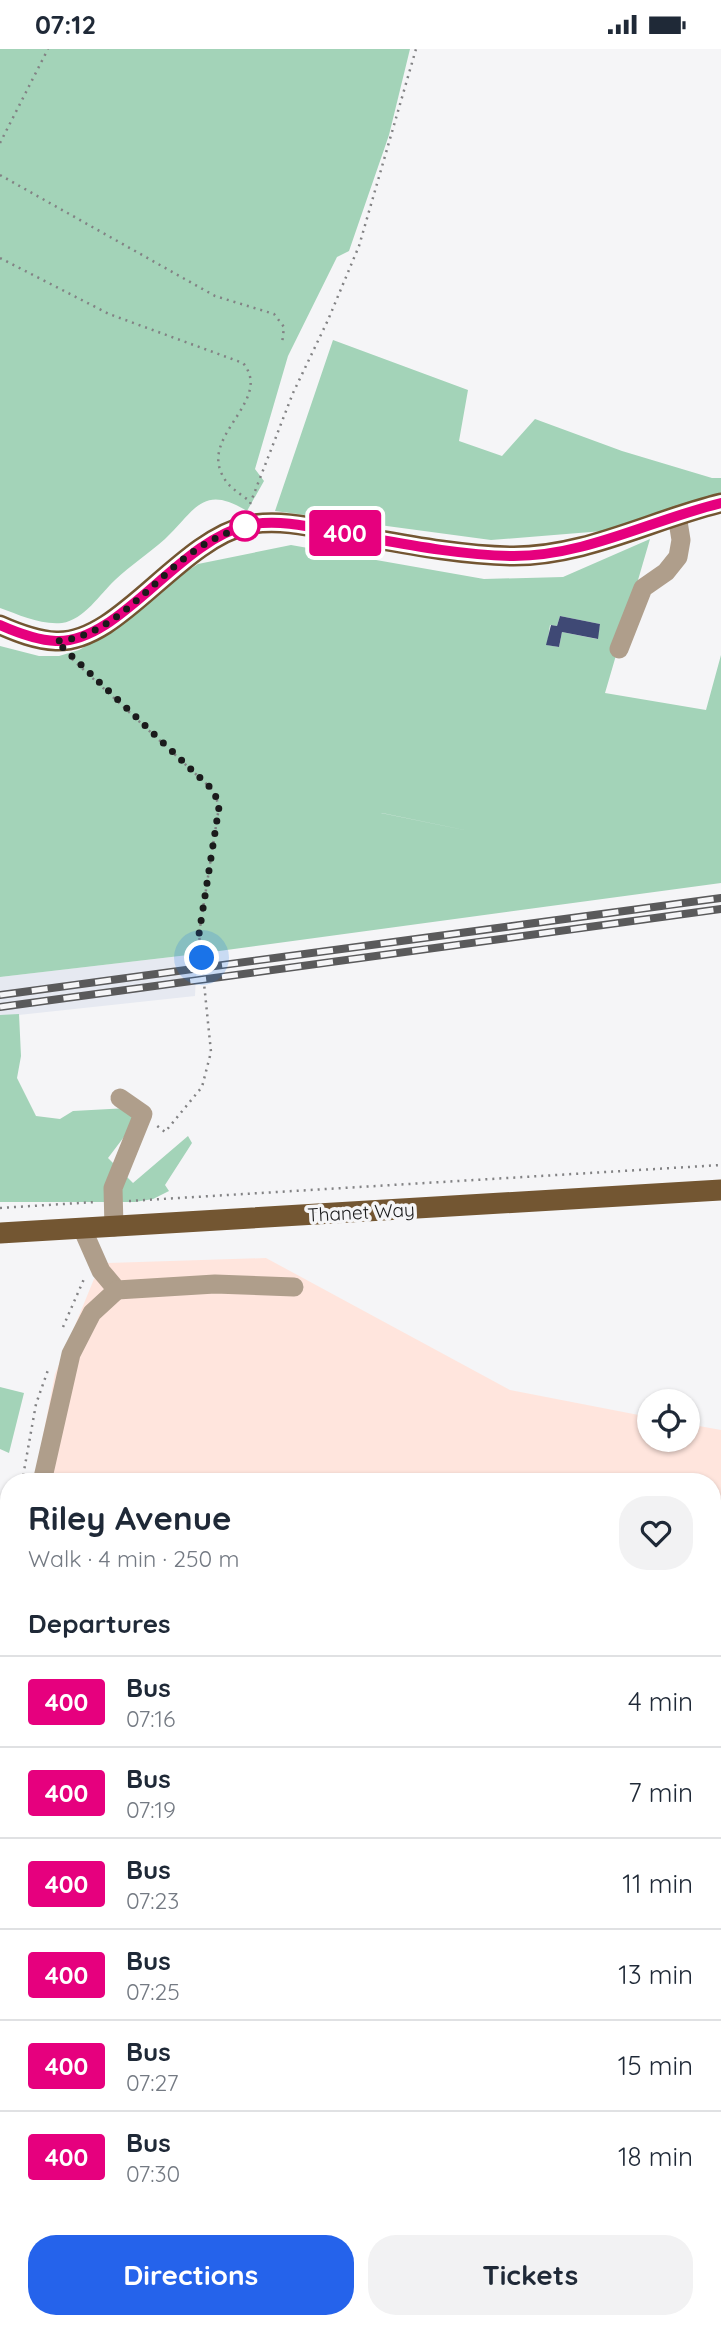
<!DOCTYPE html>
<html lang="en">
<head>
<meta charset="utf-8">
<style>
  :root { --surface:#fff; --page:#f2f2f3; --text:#1f2937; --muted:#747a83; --line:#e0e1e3; --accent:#2563eb }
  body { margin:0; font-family:Quicksand,sans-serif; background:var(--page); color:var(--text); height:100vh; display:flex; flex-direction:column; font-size:26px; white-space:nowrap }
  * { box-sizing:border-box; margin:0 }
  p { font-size:23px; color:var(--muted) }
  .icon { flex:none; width:38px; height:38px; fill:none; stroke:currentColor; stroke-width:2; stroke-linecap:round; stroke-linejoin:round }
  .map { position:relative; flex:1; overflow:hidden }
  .side { position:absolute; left:0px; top:1424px; width:721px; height:856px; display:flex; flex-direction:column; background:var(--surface); border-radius:28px 28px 0 0; box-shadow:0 2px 5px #0004 }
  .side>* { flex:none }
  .badge { padding:0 14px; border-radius:5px; font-size:24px; line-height:46px }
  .controls { position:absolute; left:637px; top:1340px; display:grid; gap:14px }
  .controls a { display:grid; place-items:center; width:63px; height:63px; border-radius:50%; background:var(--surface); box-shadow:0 2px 5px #0004; font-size:35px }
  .you { position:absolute; width:35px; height:35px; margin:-18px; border:5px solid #fff; border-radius:50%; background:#1a73e8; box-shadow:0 0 0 10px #1a73e833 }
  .map>.badge { position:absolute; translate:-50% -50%; box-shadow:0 0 0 4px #fff }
  h2 { padding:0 28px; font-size:26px; line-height:63px }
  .round { display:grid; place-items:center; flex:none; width:74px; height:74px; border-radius:28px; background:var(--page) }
  .overview { display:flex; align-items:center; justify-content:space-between; height:119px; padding:0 28px }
  h1 { font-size:33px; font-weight:700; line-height:52px }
  .cta { display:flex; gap:14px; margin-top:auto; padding:14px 28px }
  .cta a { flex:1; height:80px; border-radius:28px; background:var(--accent); color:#fff; font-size:28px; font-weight:700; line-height:80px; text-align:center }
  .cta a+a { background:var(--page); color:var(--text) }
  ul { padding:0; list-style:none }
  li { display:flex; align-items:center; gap:21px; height:91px; padding:0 28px; border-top:2px solid var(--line) }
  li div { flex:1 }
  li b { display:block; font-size:26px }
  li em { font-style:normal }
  li .badge { min-width:77px; font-weight:700; text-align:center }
  .status { display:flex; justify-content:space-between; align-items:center; height:49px; padding:0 35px; background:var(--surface); direction:ltr }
  .status svg { height:19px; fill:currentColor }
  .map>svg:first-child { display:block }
  .built { fill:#e6e9f1 }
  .industrial { fill:#ffe5dd }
  .green { fill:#a3d3b8; fill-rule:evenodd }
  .building { fill:#3f4975 }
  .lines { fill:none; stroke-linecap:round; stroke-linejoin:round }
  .path { stroke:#828284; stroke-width:2.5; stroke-dasharray:2 5; stroke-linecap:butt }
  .minor { stroke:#af9e8b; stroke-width:19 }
  .major { stroke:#735632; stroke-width:21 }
  .rail-casing { stroke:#5a5a5b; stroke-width:8 }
  .rail { stroke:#f5f5f7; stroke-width:5; stroke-dasharray:16; stroke-linecap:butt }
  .line-casing { stroke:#fff; stroke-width:16 }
  .line { stroke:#e6007e; stroke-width:10 }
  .walk { stroke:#1b1b1c; stroke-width:7; stroke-dasharray:0 12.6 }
  .stop-dot { fill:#fff; stroke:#e6007e; stroke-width:3.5 }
  .labels { text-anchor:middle; stroke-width:7; stroke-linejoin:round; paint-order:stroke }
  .street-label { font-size:19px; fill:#1b1b1c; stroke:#f5f5f7 }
</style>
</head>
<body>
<div class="status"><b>07:12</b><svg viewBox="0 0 49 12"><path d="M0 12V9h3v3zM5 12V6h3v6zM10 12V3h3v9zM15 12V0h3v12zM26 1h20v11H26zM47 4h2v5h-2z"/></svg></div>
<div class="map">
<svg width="721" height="2280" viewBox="0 0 721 2280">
  <rect width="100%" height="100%" fill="#f5f5f7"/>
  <!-- built -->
  <polygon class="built" points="197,905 195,947 0,968 0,928"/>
  <!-- industrial -->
  <polygon class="industrial" points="266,1209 510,1341 649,1368 649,1391 688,1391 688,1375 721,1381 721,2280 0,2280 0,2098 9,2099 9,2272 712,2272 712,1433 34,1433 55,1325 94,1230 108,1214"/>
  <!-- green -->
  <g class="green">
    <path d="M0 0H410L389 86 349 202 337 208 288 307 255 420 264 432 247 462C202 434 195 462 165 490 149 504 131 516 115 531 100 545 84 571 62 574 40 576 20 566 0 559Z"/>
    <polygon points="333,291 468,341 459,392 502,407 535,370 622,402 712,429 721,429 721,444 603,482 491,491 275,462"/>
    <path d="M650 490 605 644 706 661 721 606V834L197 905 0 928V597L39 607H59L79 601 115 580 175 530 198 515 291 496 484 530 563 528ZM560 567 600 575 597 590 562 583 559 598 547 596 550 576 557 577ZM381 764H382L479 784Z"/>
    <polygon points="19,965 21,1007 17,1029 36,1067 60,1070 73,1062 128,1059 136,1072 108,1109 133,1134 188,1087 192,1094 165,1136 169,1142 153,1150 135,1153 0,1153 0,966"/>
    <polygon points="0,1338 24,1344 9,1404 0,1400"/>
    <polygon points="9,1598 9,2099 0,2098 0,1600"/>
  </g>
  <!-- building -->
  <polygon class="building" points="560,567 600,575 598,590 562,583 559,598 546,596 551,576 557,577"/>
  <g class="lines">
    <!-- path -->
    <g class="path">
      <polyline points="0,94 48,0"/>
      <polyline points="0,126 215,247 274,265 284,278 282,295"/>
      <path d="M0 209 109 265 243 314C273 350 204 384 221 423 226 437 239 444 251 453"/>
      <polyline points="250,455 293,344 328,271 359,197 416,0"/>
      <polyline points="72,610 214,742 219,758 199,885 211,1003 202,1038 165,1083 156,1076"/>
      <polyline points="129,1152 721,1116"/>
      <polyline points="0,1159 95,1153"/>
      <polyline points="63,1278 84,1230"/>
      <polyline points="22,1433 36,1355 48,1321"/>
      <polyline points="0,1532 9,1499"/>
      <polyline points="0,1571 9,1576"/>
    </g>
    <!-- minor -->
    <g class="minor">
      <polyline points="619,600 643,539 666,523 678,508 681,491 677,466"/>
      <polyline points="114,1178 113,1139 143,1065 120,1049"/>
      <polyline points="82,1179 101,1222 117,1241 215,1235 294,1238"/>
      <polyline points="42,1433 71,1305 92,1264 117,1241"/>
      <polyline points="356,2280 356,2272"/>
    </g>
    <!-- major -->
    <g class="major">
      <path d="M0 576C18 584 36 591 56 592 119 595 178 492 248 476 282 469 320 480 353 486 404 495 459 506 511 507 584 508 651 471 721 454"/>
      <polyline points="0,1184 721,1141"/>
    </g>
    <defs>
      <g id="rail">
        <polyline points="0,946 721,849"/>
        <polyline points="0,958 721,860"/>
      </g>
    </defs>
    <!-- rail casing -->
    <use href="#rail" class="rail-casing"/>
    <!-- rail -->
    <use href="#rail" class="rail"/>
  </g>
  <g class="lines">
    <defs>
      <path id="line" d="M0 576C18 584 36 591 56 592 119 595 178 492 248 476 282 469 319 480 353 486 404 495 459 506 511 507 584 508 651 471 721 454"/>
    </defs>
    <!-- line casing -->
    <use href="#line" class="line-casing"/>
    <!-- line -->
    <use href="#line" class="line"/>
    <!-- walk -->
    <path class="walk" d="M202 909 199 885 219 758 214 742 56 592C109 589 146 539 186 508 205 493 225 484 248 476L245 477"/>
  </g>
  <!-- markers -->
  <circle class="stop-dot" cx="245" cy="477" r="14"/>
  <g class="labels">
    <!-- street labels -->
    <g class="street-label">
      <text transform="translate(361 1163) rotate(-3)" y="7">Thanet Way</text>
    </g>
  </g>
</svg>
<div class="controls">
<a><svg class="icon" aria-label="locate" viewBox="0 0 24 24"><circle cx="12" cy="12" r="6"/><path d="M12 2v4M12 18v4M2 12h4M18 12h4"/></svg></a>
</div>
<div class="you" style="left:202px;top:909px"></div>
<b class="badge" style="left:345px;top:484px;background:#e6007e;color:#fff">400</b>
<section class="side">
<div class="overview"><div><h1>Riley Avenue</h1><p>Walk · 4 min · 250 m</p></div><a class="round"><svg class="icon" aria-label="heart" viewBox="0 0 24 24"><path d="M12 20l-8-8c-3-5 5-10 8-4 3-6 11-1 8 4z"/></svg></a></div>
<h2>Departures</h2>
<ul>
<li><span class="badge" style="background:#e6007e;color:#fff">400</span><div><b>Bus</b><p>07:16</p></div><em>4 min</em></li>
<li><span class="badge" style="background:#e6007e;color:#fff">400</span><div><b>Bus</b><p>07:19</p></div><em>7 min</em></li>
<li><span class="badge" style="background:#e6007e;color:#fff">400</span><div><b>Bus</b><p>07:23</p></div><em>11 min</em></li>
<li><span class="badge" style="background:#e6007e;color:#fff">400</span><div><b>Bus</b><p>07:25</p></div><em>13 min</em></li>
<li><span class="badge" style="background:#e6007e;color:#fff">400</span><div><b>Bus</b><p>07:27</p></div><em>15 min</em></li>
<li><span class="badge" style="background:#e6007e;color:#fff">400</span><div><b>Bus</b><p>07:30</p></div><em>18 min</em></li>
</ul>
<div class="cta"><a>Directions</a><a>Tickets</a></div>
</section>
</div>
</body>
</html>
